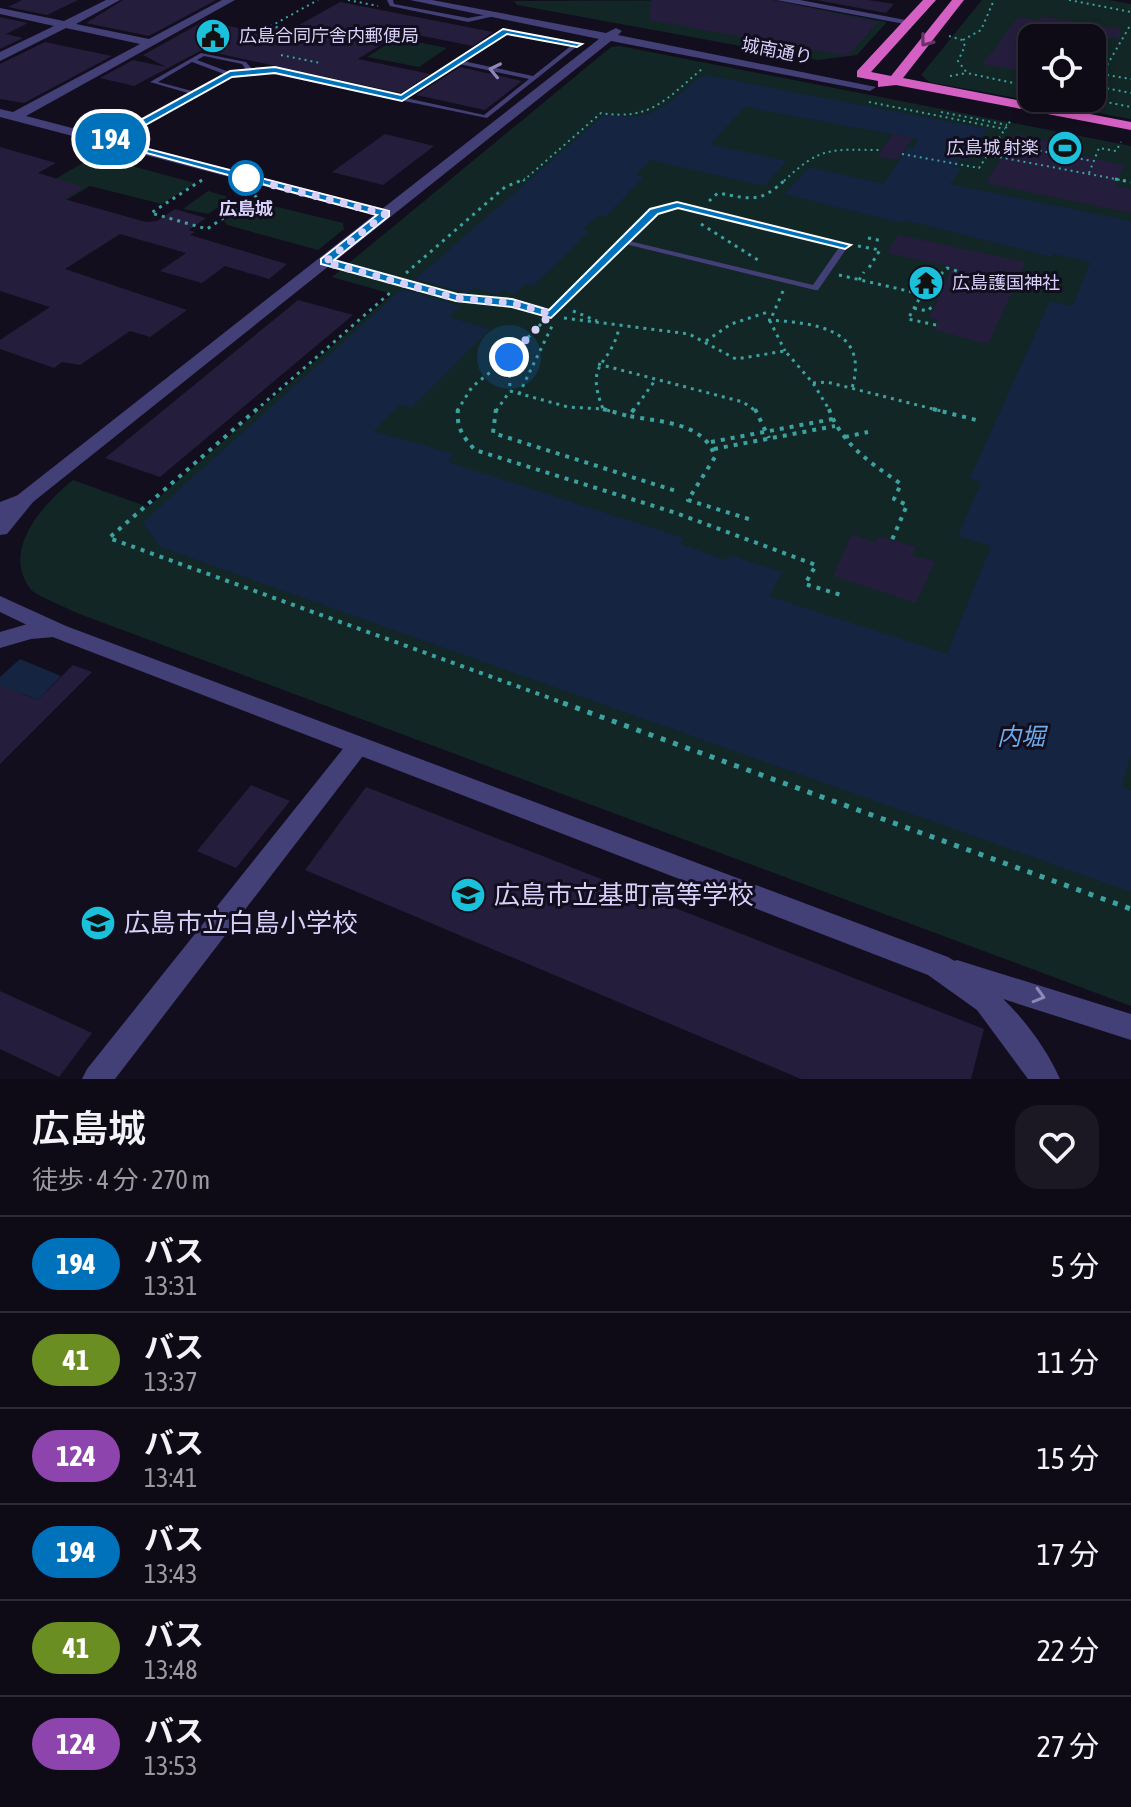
<!DOCTYPE html>
<html lang="ja">
<head>
<meta charset="utf-8">
<style>
  :root { --surface:#0e0a16; --page:#1c1823; --text:#f1f3f6; --muted:#9b9aa1; --line:#2e2b35 }
  body { margin:0; font-family:"Asap Condensed","Noto Sans JP",sans-serif; background:var(--page); color:var(--text); height:100vh; display:flex; flex-direction:column; font-size:30px; white-space:nowrap }
  * { box-sizing:border-box; margin:0 }
  p { font-size:26px; color:var(--muted) }
  .icon { flex:none; width:44px; height:44px; fill:none; stroke:currentColor; stroke-width:2; stroke-linecap:round; stroke-linejoin:round }
  .map { position:relative; height:1079px; overflow:hidden }
  .sheet { display:flex; flex-direction:column; background:var(--surface); flex:1 }
  .sheet>* { flex:none }
  .badge { padding:0 16px; border-radius:26px; font-size:28px; line-height:52px }
  .tools { position:absolute; left:1018px; top:24px; display:grid; gap:16px }
  .tools a { display:grid; place-items:center; width:88px; height:88px; border-radius:16px; background:var(--surface); box-shadow:0 4px 12px #0003,0 0 0 2px var(--line); font-size:40px }
  .you { position:absolute; width:40px; height:40px; margin:-20px; border:6px solid #fff; border-radius:50%; background:#1a73e8; box-shadow:0 0 0 12px #1a73e833 }
  .map>.badge { position:absolute; translate:-50% -50%; box-shadow:0 0 0 4px #fff }
  .round { display:grid; place-items:center; flex:none; width:84px; height:84px; border-radius:24px; background:var(--page) }
  .summary { display:flex; align-items:center; justify-content:space-between; height:136px; padding:0 32px }
  h1 { font-size:38px; font-weight:600; line-height:60px }
  ul { padding:0; list-style:none }
  li { display:flex; align-items:center; gap:24px; height:96px; padding:0 32px; border-top:2px solid var(--line) }
  li div { flex:1 }
  li b { display:block; font-size:30px }
  li em { font-style:normal }
  li .badge { min-width:88px; font-weight:700; text-align:center }
  .map>svg:first-child { display:block }
  .green { fill:#122626; fill-rule:evenodd }
  .water { fill:#142441 }
  .building { fill:#241d3c }
  .lines { fill:none; stroke-linecap:round; stroke-linejoin:round }
  .path-far3 { stroke:#3ba2a0; stroke-width:2; stroke-dasharray:2 4; stroke-linecap:butt }
  .path-far2 { stroke:#3ba2a0; stroke-width:3; stroke-dasharray:3 5; stroke-linecap:butt }
  .path-far1 { stroke:#3ba2a0; stroke-width:4; stroke-dasharray:4 6; stroke-linecap:butt }
  .path { stroke:#3ba2a0; stroke-width:5; stroke-dasharray:5 8; stroke-linecap:butt }
  .service { fill:#433f77; fill-rule:evenodd }
  .minor { fill:#433f77; fill-rule:evenodd }
  .tertiary { fill:#433f77; fill-rule:evenodd }
  .trunk { fill:#d560c3; fill-rule:evenodd }
  .oneway { stroke:#6a3368 }
  .oneway2 { stroke:#8d88b8 }
  .line { fill:#0072bc; stroke:#fff; stroke-width:2 }
  .walk { stroke:#d7d0f9; stroke-width:8; stroke-dasharray:0 14.4 }
  .stop-dot { fill:#fff; stroke:#0072bc; stroke-width:4 }
  .labels { text-anchor:middle; stroke-width:6; stroke-linejoin:round; paint-order:stroke }
  .far-poi-label { font-size:18px; fill:#d7d0f9; stroke:#120e1d; text-anchor:start }
  .far-street-label { font-size:18px; fill:#d7d0f9; stroke:#120e1d }
  .far-stop-label { font-size:18px; font-weight:bold; fill:#d7d0f9; stroke:#120e1d }
  .water-label { font-size:24px; font-style:italic; fill:#6baced; stroke:#120e1d }
  .near-poi-label { font-size:26px; fill:#d7d0f9; stroke:#120e1d; text-anchor:start }
</style>
</head>
<body>
<div class="map">
<svg width="1131" height="1079" viewBox="0 0 1131 1079">
  <rect width="100%" height="100%" fill="#120e1d"/>
  <!-- green -->
  <g class="green">
    <polygon points="771,0 887,22 857,55 818,60 517,5 514,1"/>
    <path d="M982 0H1109L1131 4V119L929 82 921 75ZM1032 38H1092V98H1032Z"/>
    <polygon points="397,38 447,48 419,67 367,57"/>
    <path d="M620 46 1131 146V1006L77 613C63 606 46 600 32 591 0 551 41 506 73 480L148 507 392 294 332 277 611 47Z"/>
    <polygon points="95,156 195,183 162,204 90,186 46,212 15,202"/>
    <polygon points="208,191 232,198 208,214 183,209"/>
    <polygon points="253,201 343,223 344,229 318,250 227,225 224,221"/>
  </g>
  <!-- water -->
  <g class="water">
    <path d="M710 76 987 129 966 161 960 160 955 167 961 169 950 184 1131 221V753L1122 787 1131 790V892L160 547 143 522 402 289 460 306 449 317 490 329 411 408 400 404 374 431 454 454 448 462 684 538 681 544 725 560 730 555 783 572 769 596 947 654 991 546 958 536 981 482 970 478 1050 301 1073 306 1090 262 1054 254 1052 257 904 220 901 223 784 194 809 167 884 184 908 147 913 148 918 139 745 107 710 144 787 161 764 186 650 160 636 175 644 177 605 217 599 215 583 229 589 232 533 286 525 284 515 294 503 290 498 295 474 288 467 293 415 279 605 114C652 124 666 105 700 77Z"/>
    <polygon points="20,659 61,676 38,700 23,694 0,715 0,677"/>
  </g>
  <!-- building -->
  <g class="building">
    <polygon points="22,0 78,0 47,15 8,7"/>
    <polygon points="123,0 216,0 149,36 86,23"/>
    <polygon points="651,0 773,0 878,22 850,54 842,55 649,20"/>
    <polygon points="816,0 868,0 894,4 886,13"/>
    <polygon points="340,2 493,32 473,46 402,32 358,59 430,74 401,93 202,50 134,86 100,78 133,60 166,67 143,55 204,21 258,32 277,26 292,29"/>
    <polygon points="1042,16 1121,29 1120,38 1032,38 1032,73 983,64 1018,17 1039,20"/>
    <polygon points="0,17 28,23 6,34 23,38 0,49"/>
    <polygon points="45,42 112,56 24,103 0,99 0,64"/>
    <polygon points="460,67 522,81 485,110 416,95"/>
    <polygon points="385,134 434,146 383,185 332,172"/>
    <polygon points="893,134 913,138 897,160 877,156"/>
    <polygon points="1016,134 1076,147 1072,154 1124,165 1115,186 1131,189 1131,213 986,183"/>
    <polygon points="0,147 56,163 38,173 84,187 64,199 146,222 157,221 175,209 206,218 189,230 195,232 190,235 287,264 269,279 225,266 202,283 160,271 186,253 120,234 65,269 187,310 150,337 130,331 80,365 62,362 54,368 0,349 0,340 50,307 0,291"/>
    <polygon points="898,235 1026,262 988,344 934,330 939,320 929,318 952,267 887,253"/>
    <polygon points="298,300 353,315 160,477 105,458"/>
    <polygon points="852,534 875,543 878,536 916,547 912,555 935,562 916,603 833,576"/>
    <polygon points="73,665 92,672 0,764 0,686 38,700"/>
    <polygon points="251,785 290,801 236,868 197,851"/>
    <polygon points="366,787 984,1029 971,1079 801,1079 305,870"/>
    <polygon points="0,991 92,1033 59,1077 0,1049"/>
  </g>
  <g class="lines">
    <!-- path-far3 -->
    <g class="path-far3">
      <polyline points="348,0 378,6"/>
      <polyline points="1069,0 1131,12"/>
      <polyline points="301,33 271,26 318,0"/>
      <polyline points="949,36 962,40 965,46 958,61 967,73 1032,87"/>
      <polyline points="963,40 981,30 994,0"/>
      <polyline points="281,55 320,63"/>
      <polyline points="1101,74 1131,79"/>
      <polyline points="950,76 967,73"/>
      <polyline points="1095,86 1131,93"/>
      <polyline points="1092,91 1131,24"/>
      <polyline points="1086,98 1131,107"/>
      <polyline points="869,102 1005,129"/>
      <polyline points="941,112 1007,125"/>
      <polyline points="990,152 1027,156 1031,149 1092,161"/>
      <polyline points="902,154 979,168 1011,120"/>
      <polyline points="988,155 1126,181"/>
      <polyline points="1089,173 1099,148 1116,151 1121,142"/>
      <path d="M523 181 601 113C651 121 666 99 702 69"/>
      <path d="M784 181C822 145 831 150 882 150"/>
    </g>
    <!-- path-far2 -->
    <g class="path-far2">
      <polyline points="1115,179 1131,182"/>
      <polyline points="202,180 151,213 207,229 258,195"/>
      <path d="M709 201 718 193C752 199 759 204 786 179"/>
      <polyline points="701,224 758,260"/>
      <polyline points="868,238 883,241"/>
      <polyline points="858,246 880,250 867,271"/>
      <polyline points="406,273 505,187 525,179"/>
      <polyline points="839,275 934,297"/>
      <polyline points="859,280 864,272"/>
      <polyline points="929,281 942,283 941,289"/>
      <polyline points="783,291 770,321 785,351"/>
      <polyline points="914,308 927,311 933,306"/>
      <polyline points="573,311 597,321"/>
      <polyline points="564,318 689,334 736,359 785,351 813,383 830,411"/>
      <path d="M768 320C814 323 870 328 852 388"/>
      <polyline points="541,324 509,357 510,391 568,407 603,409"/>
      <polyline points="936,325 908,319 932,276 938,277 947,268 957,271 957,282"/>
      <polyline points="706,341 731,324 768,312"/>
      <polyline points="598,364 743,402 756,411"/>
      <polyline points="813,383 827,382 941,411"/>
      <polyline points="519,394 553,324"/>
      <polyline points="255,411 391,292"/>
      <polyline points="457,411 472,387 509,357"/>
      <polyline points="496,411 510,391"/>
      <path d="M610 411 603 409C584 360 610 368 619 328"/>
      <polyline points="633,411 656,379"/>
    </g>
    <!-- path-far1 -->
    <g class="path-far1">
      <polyline points="257,409 109,538 569,705"/>
      <path d="M458 409C456 427 463 437 475 450L676 513 816 565 805 584 841 595"/>
      <polyline points="496,409 493,433 679,492"/>
      <polyline points="603,409 628,416"/>
      <path d="M634 409 629 416C659 422 705 422 715 457L688 500 752 520"/>
      <polyline points="755,409 769,438"/>
      <path d="M829 409C842 445 871 463 901 484L894 499 907 505 892 540"/>
      <polyline points="933,409 980,421"/>
      <polyline points="845,437 868,432"/>
      <polyline points="711,442 833,419"/>
      <polyline points="714,449 835,426"/>
    </g>
    <!-- path -->
    <polyline class="path" points="563,703 1131,909"/>
    <!-- service -->
    <g class="service">
      <polygon points="387,0 393,0 394,4 468,18 496,13 499,15 468,22 390,6"/>
      <path d="M506 29 580 44 487 118 263 72 225 78 110 142 105 141 188 93 150 82 201 53 246 62 253 70 263 68 400 97ZM507 33 572 45 533 76 463 61ZM204 56 242 64 247 71 232 73 197 60ZM192 62 224 74 192 91 158 82ZM459 64 529 79 484 115 406 98Z"/>
      <path d="M677 203 845 243 849 245 818 290H815L625 244 554 316H551L511 305 456 300 322 264 321 262 325 260H328L456 296 512 301 549 311 618 242V239H622L651 209ZM677 207 840 246 813 285 629 241 657 213Z"/>
    </g>
    <!-- minor -->
    <g class="minor">
      <polygon points="776,0 800,0 916,22 910,25"/>
      <polygon points="26,492 36,498 33,502 0,516 0,502"/>
      <polygon points="31,623 66,626 69,631 66,636 31,639 0,648 0,632"/>
      <polygon points="358,737 366,740 370,746 366,752 115,1079 82,1079 87,1069 350,740"/>
      <polygon points="957,960 1131,1014 1131,1040 947,981 943,972 947,963"/>
    </g>
    <!-- tertiary -->
    <g class="tertiary">
      <polygon points="106,0 120,0 76,24 149,39 222,0 235,0 26,116 382,209 599,39 410,0 432,0 606,33 616,28 622,31 618,35 876,87 870,91 611,41 33,502 7,534 0,535 0,516 19,494 374,215 0,117 0,109 13,112 140,44 66,28 0,61 0,52 54,26 0,14 0,8 64,21"/>
      <path d="M0 596 66 626 948 957C995 984 1037 1028 1060 1079H1028L977 1010 928 975 50 636 0 612Z"/>
    </g>
    <!-- trunk -->
    <polygon class="trunk" points="923,0 936,0 871,72 891,76 952,0 964,0 903,78 1131,122 1131,130 896,85 878,87 878,81 857,77 857,71"/>
  </g>
  <!-- one-way arrows -->
  <defs><path id="oneway-chevron" d="M-2-3.5L2.5 0L-2 3.5" fill="none" stroke-width="1.6" stroke-linecap="round" stroke-linejoin="round" transform="scale(2)"/></defs>
  <use class="oneway" href="#oneway-chevron" transform="translate(926 41) rotate(128)"/>
  <g class="oneway2">
    <use href="#oneway-chevron" transform="translate(495 70) rotate(-168)"/>
    <use href="#oneway-chevron" transform="translate(1039 996) rotate(16)"/>
  </g>
  <!-- line -->
  <polygon class="line" points="503,29 582,44 577,47 507,34 402,101 275,73 232,77 117,141 389,211 389,216 334,260 457,294 512,299 549,310 650,209 677,202 851,245 845,249 678,208 658,214 551,318 512,307 456,301 321,264 321,259 377,215 102,141 230,71 275,67 401,95"/>
  <g class="lines">
    <!-- walk -->
    <polyline class="walk" points="246,178 385,214 325,262 456,298 512,303 551,314 509,357"/>
  </g>
  <!-- icons -->
  <defs>
    <symbol id="civic-disc" viewBox="-11 -11 22 22"><circle r="9.5" fill="#1bc0db" stroke="#120e1d"/><path d="M-.6-6.5H3V-4.5H.6V-3L4-1V1h2V6H-6V1h2V-1L-.6-3ZM-1.2 2.5V6h2.4V2.5Z" fill="#111"/></symbol>
    <symbol id="stadium-disc" viewBox="-11 -11 22 22"><circle r="9.5" fill="#1bc0db" stroke="#120e1d"/><path d="M0-5a6.5 5 0 1 0 0 10a6.5 5 0 1 0 0-10ZM-3.5-1.8h7v3.6h-7Z" fill="#111"/></symbol>
    <symbol id="temple-disc" viewBox="-11 -11 22 22"><circle r="9.5" fill="#1bc0db" stroke="#120e1d"/><path d="M0-6L5-2H3V0L6.5 2.5H4V6H1.5V3h-3V6H-4V2.5H-6.5L-3 0V-2H-5Z" fill="#111"/></symbol>
    <symbol id="school-disc" viewBox="-11 -11 22 22"><circle r="9.5" fill="#1bc0db" stroke="#120e1d"/><path d="M0-5L7-2L0 1L-7-2ZM-4 1L0 2.5L4 1V4Q0 6-4 4Z" fill="#111"/></symbol>
  </defs>
  <g fill-rule="evenodd">
    <use href="#civic-disc" x="193" y="16" width="40" height="40"/>
    <use href="#stadium-disc" x="1045" y="128" width="40" height="40"/>
    <use href="#temple-disc" x="906" y="263" width="40" height="40"/>
    <use href="#school-disc" x="448" y="875" width="40" height="40"/>
    <use href="#school-disc" x="78" y="903" width="40" height="40"/>
  </g>
  <!-- markers -->
  <circle class="stop-dot" cx="246" cy="178" r="16"/>
  <g class="labels">
    <!-- far-poi labels -->
    <g class="far-poi-label">
      <text x="239" y="42">広島合同庁舎内郵便局</text>
      <text x="1039" y="154" text-anchor="end">広島城 射楽</text>
      <text x="952" y="289">広島護国神社</text>
    </g>
    <!-- far-street labels -->
    <g class="far-street-label">
      <text transform="translate(777 51) rotate(11)" y="6">城南通り</text>
    </g>
    <!-- far-stop labels -->
    <g class="far-stop-label">
      <text x="246" y="215">広島城</text>
    </g>
    <!-- water labels -->
    <g class="water-label">
      <text x="1021" y="745">内堀</text>
    </g>
    <!-- near-poi labels -->
    <g class="near-poi-label">
      <text x="494" y="904">広島市立基町高等学校</text>
      <text x="124" y="932">広島市立白島小学校</text>
    </g>
  </g>
</svg>
<div class="tools">
<a><svg class="icon" aria-label="locate" viewBox="0 0 24 24"><circle cx="12" cy="12" r="6"/><path d="M12 2v4M12 18v4M2 12h4M18 12h4"/></svg></a>
</div>
<div class="you" style="left:509px;top:357px"></div>
<b class="badge" style="left:111px;top:139px;background:#0072bc;color:#fff">194</b>
</div>
<section class="sheet">
<div class="summary"><div><h1>広島城</h1><p>徒歩 · 4 分 · 270 m</p></div><a class="round"><svg class="icon" aria-label="heart" viewBox="0 0 24 24"><path d="M12 20l-8-8c-3-5 5-10 8-4 3-6 11-1 8 4z"/></svg></a></div>
<ul>
<li><span class="badge" style="background:#0072bc;color:#fff">194</span><div><b>バス</b><p>13:31</p></div><em>5 分</em></li>
<li><span class="badge" style="background:#6b8e23;color:#fff">41</span><div><b>バス</b><p>13:37</p></div><em>11 分</em></li>
<li><span class="badge" style="background:#8e44ad;color:#fff">124</span><div><b>バス</b><p>13:41</p></div><em>15 分</em></li>
<li><span class="badge" style="background:#0072bc;color:#fff">194</span><div><b>バス</b><p>13:43</p></div><em>17 分</em></li>
<li><span class="badge" style="background:#6b8e23;color:#fff">41</span><div><b>バス</b><p>13:48</p></div><em>22 分</em></li>
<li><span class="badge" style="background:#8e44ad;color:#fff">124</span><div><b>バス</b><p>13:53</p></div><em>27 分</em></li>
</ul>
</section>
</body>
</html>
